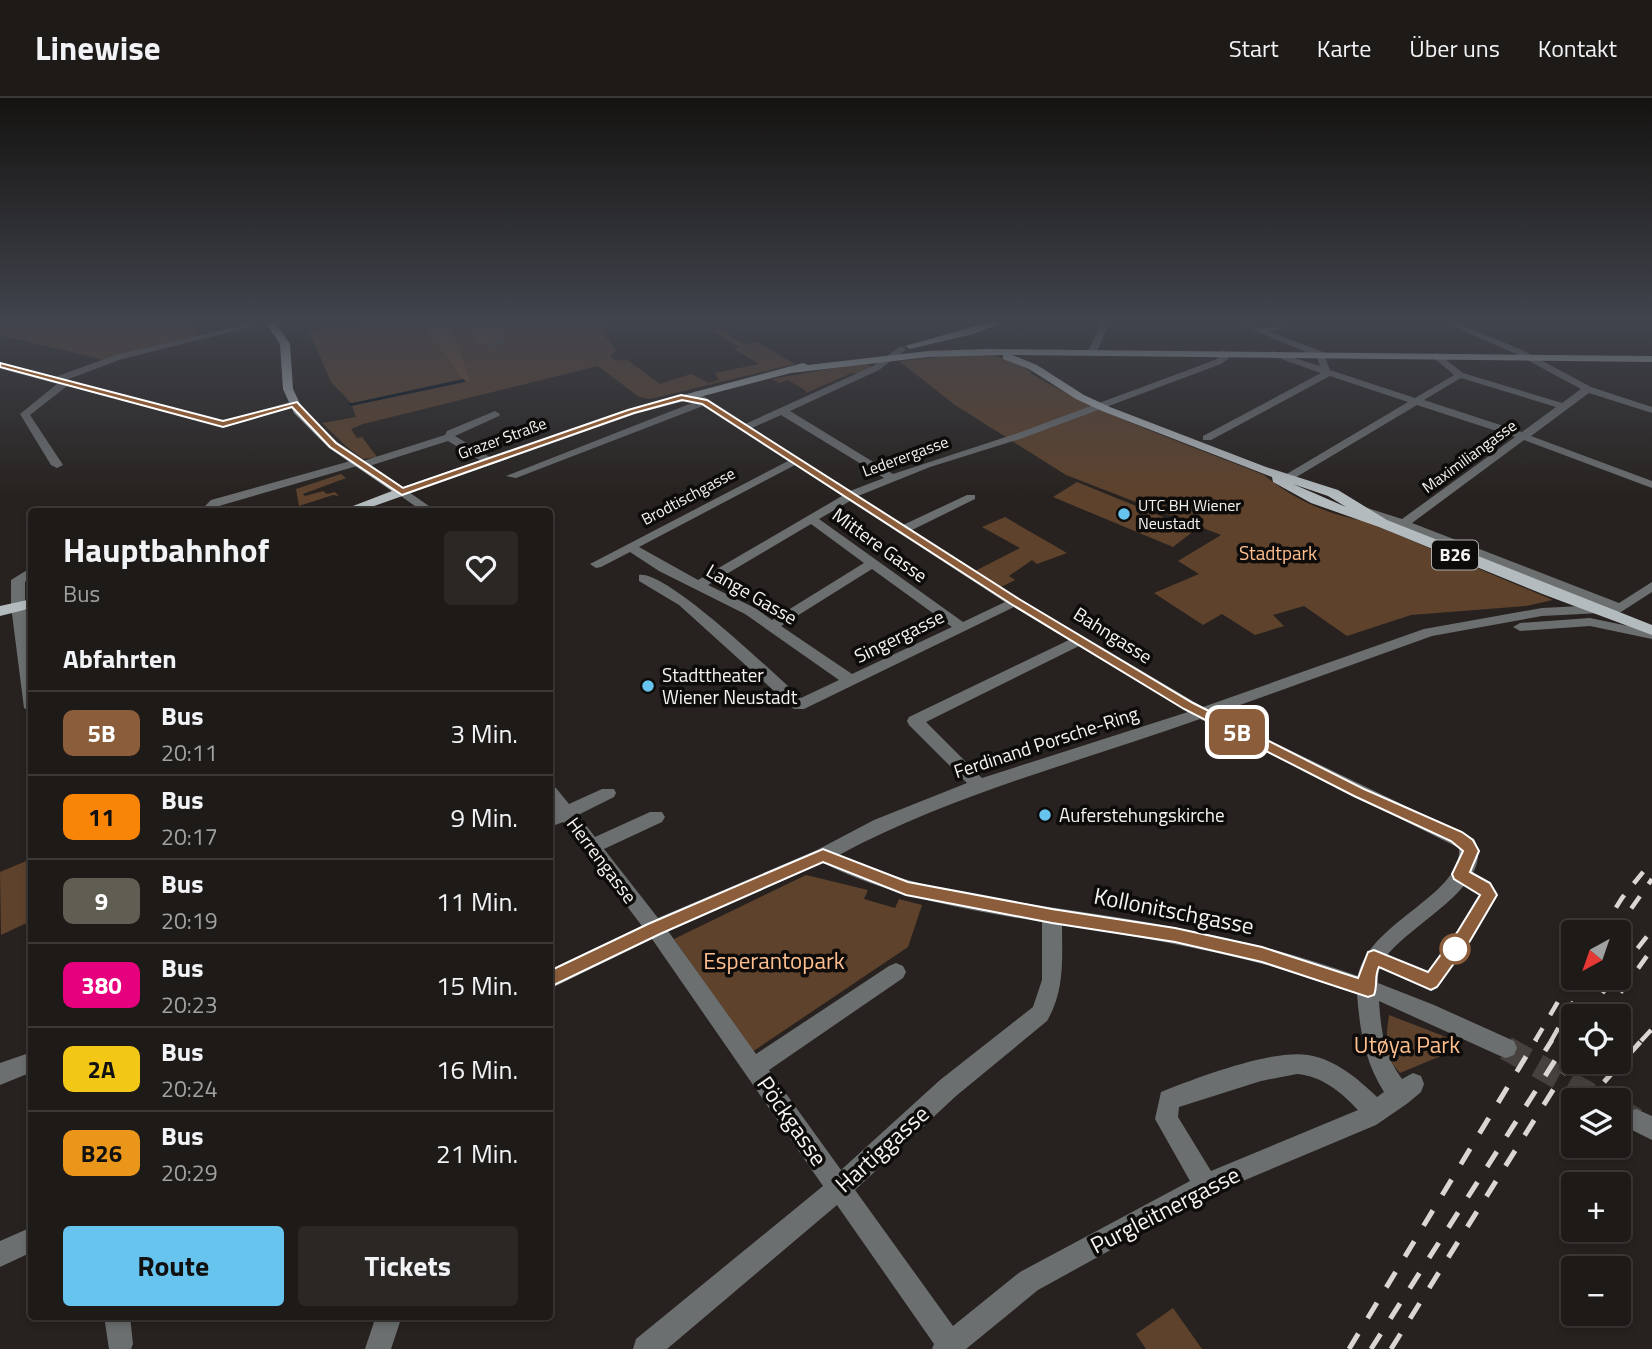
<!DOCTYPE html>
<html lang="de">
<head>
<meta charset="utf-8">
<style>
  :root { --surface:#1d1a17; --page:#2a2724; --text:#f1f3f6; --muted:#a0a1a1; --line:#3b3836; --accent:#66c4ef }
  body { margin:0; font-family:"Titillium Web",sans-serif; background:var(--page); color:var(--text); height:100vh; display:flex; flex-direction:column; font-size:26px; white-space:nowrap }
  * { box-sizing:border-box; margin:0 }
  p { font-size:23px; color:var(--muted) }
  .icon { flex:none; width:38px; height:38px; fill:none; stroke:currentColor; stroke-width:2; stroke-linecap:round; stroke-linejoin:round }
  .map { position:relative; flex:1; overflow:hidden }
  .panel { position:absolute; left:28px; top:410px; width:525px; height:812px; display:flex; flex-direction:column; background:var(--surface); border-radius:7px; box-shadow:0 4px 10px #0003,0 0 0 2px var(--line) }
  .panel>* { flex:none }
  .badge { padding:0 14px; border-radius:10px; font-size:24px; line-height:46px }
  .needle { width:46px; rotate:220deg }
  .buttons { position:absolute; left:1561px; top:822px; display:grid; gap:14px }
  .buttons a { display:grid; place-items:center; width:70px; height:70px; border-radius:7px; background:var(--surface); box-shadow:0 4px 10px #0003,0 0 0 2px var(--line); font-size:35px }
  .map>.badge { position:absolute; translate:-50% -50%; box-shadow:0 0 0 4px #fff }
  h2 { padding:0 35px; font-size:26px; line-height:63px }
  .round { display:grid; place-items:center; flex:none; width:74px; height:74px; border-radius:7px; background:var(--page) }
  .overview { display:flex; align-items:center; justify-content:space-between; height:119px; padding:0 35px }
  h1 { font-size:33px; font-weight:700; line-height:52px }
  .action { display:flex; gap:14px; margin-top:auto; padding:14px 35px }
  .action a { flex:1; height:80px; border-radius:7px; background:var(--accent); color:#111; font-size:28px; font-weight:700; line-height:80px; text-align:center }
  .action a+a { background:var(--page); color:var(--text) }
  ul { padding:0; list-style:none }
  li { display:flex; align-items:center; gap:21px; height:84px; padding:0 35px; border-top:2px solid var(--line) }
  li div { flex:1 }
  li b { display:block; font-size:26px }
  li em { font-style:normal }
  li .badge { min-width:77px; font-weight:700; text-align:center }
  header { display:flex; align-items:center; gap:42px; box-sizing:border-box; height:98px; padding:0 35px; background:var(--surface); border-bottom:2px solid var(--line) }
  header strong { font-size:33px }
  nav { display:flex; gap:38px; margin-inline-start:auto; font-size:24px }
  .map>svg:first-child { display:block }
  .green { fill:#5e422c }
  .forest { fill:#744f32 }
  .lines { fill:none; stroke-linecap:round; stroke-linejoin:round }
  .stream { stroke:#4a535a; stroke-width:2 }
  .canal { fill:#000f1a; fill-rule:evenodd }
  .minor-tunnel { stroke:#46413e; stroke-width:24; stroke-dasharray:24 12; stroke-linecap:butt }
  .minor { fill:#6c6f70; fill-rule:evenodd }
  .major { fill:#b4bbbe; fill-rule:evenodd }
  .rail-far1 { stroke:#d9d6d3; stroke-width:4.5; stroke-dasharray:15 15; stroke-linecap:butt }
  .rail { stroke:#d9d6d3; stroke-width:5; stroke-dasharray:18 18; stroke-linecap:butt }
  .line { fill:#8b5d3b; stroke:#fff; stroke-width:2 }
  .poi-dot { fill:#66c4ef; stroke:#0e0c0b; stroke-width:2.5 }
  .stop-dot { fill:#fff; stroke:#8b5d3b; stroke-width:3.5 }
  .labels { text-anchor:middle; stroke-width:7; stroke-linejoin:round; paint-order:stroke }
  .far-street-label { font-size:16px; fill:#f6f3f0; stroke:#0e0c0b }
  .far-poi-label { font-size:16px; fill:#f6f3f0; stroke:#0e0c0b; text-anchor:start }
  .shield { fill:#0e0c0b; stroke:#b0aeab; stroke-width:2 }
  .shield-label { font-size:18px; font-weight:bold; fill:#f6f3f0 }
  .street-label { font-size:19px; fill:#f6f3f0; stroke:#0e0c0b }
  .park-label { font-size:19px; fill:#febf8f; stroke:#0e0c0b }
  .poi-label { font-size:19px; fill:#f6f3f0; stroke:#0e0c0b; text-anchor:start }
  .near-street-label { font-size:23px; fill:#f6f3f0; stroke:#0e0c0b }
  .near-park-label { font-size:23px; fill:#febf8f; stroke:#0e0c0b }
</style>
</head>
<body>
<header>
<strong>Linewise</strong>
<nav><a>Start</a><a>Karte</a><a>Über uns</a><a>Kontakt</a></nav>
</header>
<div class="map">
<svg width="1652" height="1251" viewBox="0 0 1652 1251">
  <rect width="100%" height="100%" fill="#27221f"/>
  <!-- green -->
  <g class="green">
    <polygon points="4,224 198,224 196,238 104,262 0,237 0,227"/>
    <polygon points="376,224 420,224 464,284 447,224 633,224 601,232 616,253 610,258 617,263 626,261 660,286 691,276 709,285 719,282 715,275 759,266 734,251 739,249 713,233 717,231 745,247 757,244 795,266 650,301 639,299 598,268 363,326 351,331 357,340 362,339 377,359 363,361 347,349 322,325 356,319 351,305 331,284 309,233"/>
    <path d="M989 257C1005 260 1018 265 1032 274L1030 275C1104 319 1185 345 1264 377 1293 401 1328 417 1365 423L1553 502 1526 508 1411 517 1347 538 1304 508 1273 517 1284 528 1255 537 1222 516 1203 527 1154 495 1199 476 1178 463 1221 437 1066 377 955 307 899 263 949 258Z"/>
    <polygon points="863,265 876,270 863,276 852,275 806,295 806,293 788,282 779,285 772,281"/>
    <polygon points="341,376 346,380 303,396 305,398 323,393 327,396 335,394 339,398 333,397 299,408 296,391"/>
    <polygon points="1077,384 1195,432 1173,449 1053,399"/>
    <polygon points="1005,419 1067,455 1037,466 1032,462 1009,478 1015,482 1001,489 975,473 1020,450 982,429"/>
    <polygon points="31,761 31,823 1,837 0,774"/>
    <polygon points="806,777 868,792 864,801 895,810 899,801 922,807 908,849 752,954 674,841"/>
    <path d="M1389 917 1459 944 1460 950 1400 975C1383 958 1386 939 1389 917Z"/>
    <polygon points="1173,1210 1202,1251 1146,1251 1136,1236"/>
  </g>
  <!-- forest -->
  <path class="forest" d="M420 224H498L501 228 514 224H591L600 232C578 237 556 230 533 233L534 228 508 234 506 238 481 248 469 230H451L470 282 464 284Z"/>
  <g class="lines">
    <!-- stream -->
    <polyline class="stream" points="488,250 508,241"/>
    <!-- canal -->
    <polygon class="canal" points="463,281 466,283 465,284 351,308 348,306"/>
    <!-- minor-tunnel -->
    <g class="minor-tunnel">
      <polyline points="1506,950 1601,1003"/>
      <polyline points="1619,1012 1636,1022"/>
    </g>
    <!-- minor -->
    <g class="minor">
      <polygon points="256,224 271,224 122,261 66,282 224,323 293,303 297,304 297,308 224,329 67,288 30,317 63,367 57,370 51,367 20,316 57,286 0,271 0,265 55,279 116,257"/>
      <polygon points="1103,224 1113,224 1108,228 1096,255 1090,255 1088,253"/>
      <path d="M1234 224C1244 224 1252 229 1262 230 1272 231 1288 224 1301 224L1270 234 1323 254 1330 272 1415 300 1454 277 1434 260V256L1437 255 1463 275 1562 305 1581 291 1516 256 1443 224H1454L1522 252 1591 289 1652 309V315L1589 295 1531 338 1652 383V390L1524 342 1412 425 1619 505 1652 484V494L1621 514 1542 518 1432 538 1215 616 1474 741C1500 789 1394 832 1380 869 1378 874 1378 879 1378 885L1434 907 1514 943 1517 950 1514 957 1506 960 1498 957 1379 903C1381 933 1384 957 1402 981L1413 975 1421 978 1424 986 1421 994 1408 1005 1376 1027 1214 1095 1038 1192 966 1251H932L934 1246 837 1107 667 1251H633L636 1241 823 1088 652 841 550 891V872L642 828 563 724 550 729V716L555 713 550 706V688L556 690 569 706 602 691H614L616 695 614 699 578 717 595 739 650 714H662L665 719 662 724 604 751 658 820 817 752 874 722 967 685 909 627 907 623 909 619 1069 542 1014 509 804 611H794L679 507 639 483V477C667 472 776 578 801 600L839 582 745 516 659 473 630 454 601 469 596 470 590 466 788 363 703 308 516 380 506 378 697 303 691 296 696 293 745 326 873 268 901 248 906 251 904 253 879 272 790 313 893 376 1015 336 1215 262 1219 259V253L1222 252 1229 260 1221 266 1023 340 930 369 858 398 903 427 967 397H975V401L912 432 1020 501 1203 609 1424 531 1542 510 1600 507 1352 411 1358 407 1402 421 1515 339 1417 307 1293 381H1285V377L1408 304 1330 278 1211 342H1203V338L1321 275 1267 256 1272 253 1320 268 1316 258ZM1461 280 1556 309 1522 334 1424 302ZM781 317 884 380 850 393 752 330ZM795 367 842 398 698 482 639 449ZM850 403 1005 504 963 524 819 421ZM811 426 864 465 772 522 755 510 708 487ZM872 471 952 529 852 576 781 528ZM1079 548 1188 614 982 680 926 624ZM1200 621 1459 750C1463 797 1368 824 1358 878 1277 849 1193 831 1109 818 1018 803 924 796 839 757 955 695 1077 665 1200 621ZM823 765C892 799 966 812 1042 824V882L1033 909 940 982 841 1072 769 972 903 880 906 874 903 868 896 865 889 868 756 956 668 833ZM1062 827C1162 842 1262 860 1357 896 1360 932 1364 962 1384 994L1377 999C1358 981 1335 961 1308 957 1272 951 1196 980 1161 994L1155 1021 1190 1083 1020 1174 953 1228 855 1092 956 998 1047 923C1065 892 1062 861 1062 827ZM1297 976C1322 978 1341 994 1358 1012L1211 1073 1178 1019 1179 1009 1261 983Z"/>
      <polygon points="495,313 500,316 499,318 455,338 493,361 493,365 485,365 448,343 366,369 357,368 219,408 217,413 205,413 205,408 211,402 354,362 363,363 445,337 447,333"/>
      <polygon points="402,391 406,392 436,413 422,413 398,396 396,394"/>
      <polygon points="32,469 32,479 25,484 25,508 32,554 32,615 24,610 11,508 11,482"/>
      <polygon points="1590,520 1652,533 1652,541 1590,528 1520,533 1513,529 1520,525"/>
      <polygon points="32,954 32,974 0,987 0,965"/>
      <polygon points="1636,1011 1652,1018 1652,1042 1628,1030 1625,1022 1628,1014"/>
      <polygon points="32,1129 32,1154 0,1169 0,1143"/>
      <polygon points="104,1218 130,1218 133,1246 131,1251 109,1251"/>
      <polygon points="376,1218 402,1218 391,1251 365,1251"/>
    </g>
    <!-- major -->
    <g class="major">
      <path d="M265 224H275L290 246 293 291 303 312 337 344 403 389 627 312 803 265 808 267 928 253 985 251 1652 258V264L1012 257 1037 267 1084 297 1110 309 1266 369 1338 392 1387 422 1652 527V537L1545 497 1379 429 1311 405 1273 384 1272 379 1102 313 1076 301 1029 271 1003 261V257L928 259 791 275 635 316 360 413H340L392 393 329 350 294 315 283 291 280 246ZM1293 386 1328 398 1346 409Z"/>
      <polygon points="990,224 1004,224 973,236 910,251 905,248"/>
      <polygon points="32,501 32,510 0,518 0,508"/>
    </g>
    <!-- rail-far1 -->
    <g class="rail-far1">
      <polyline points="1600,835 1622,800 1652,763"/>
      <polyline points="1614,835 1652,781"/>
      <polyline points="1619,874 1652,832"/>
      <polyline points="1584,919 1614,880"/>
      <polyline points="1603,919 1652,851"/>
      <polyline points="1535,943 1573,878"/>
      <polyline points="1551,943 1587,880"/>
      <polyline points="1567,943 1573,934"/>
      <polyline points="1641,943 1652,931"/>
    </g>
    <!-- rail -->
    <g class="rail">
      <polyline points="1545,953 1552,942"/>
      <polyline points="1604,984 1642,942"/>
      <polyline points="1349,1251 1536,942"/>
      <polyline points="1371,1251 1568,942"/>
      <polyline points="1391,1251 1573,960"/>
    </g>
  </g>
  <!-- sky -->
  <linearGradient id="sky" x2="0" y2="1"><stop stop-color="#151311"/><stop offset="0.56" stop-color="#41444d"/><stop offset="1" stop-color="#41444d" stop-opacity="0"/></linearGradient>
  <rect width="1652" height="399" fill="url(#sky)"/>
  <!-- line -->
  <path class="line" d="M0 265 223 323 297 304 336 345 403 390 628 312 681 297 707 302 1019 501 1193 605 1364 691 1462 734 1473 742 1479 753 1470 774 1490 785 1497 797 1470 843 1437 889 1431 892 1379 869C1374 878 1378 888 1374 897L1368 899 1262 864 1175 844 1052 825 906 797 823 764 660 836 550 889 543 887 541 882 543 876 648 826 823 751 908 784 1052 811 1175 830 1262 849 1358 880 1368 854 1374 852 1428 874 1458 833 1480 797 1454 781 1452 776 1463 753 1451 743 1354 698 1184 611 1011 506 702 306 682 302 634 315 402 397 330 349 292 309 223 329 0 269Z"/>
  <!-- markers -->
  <g class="poi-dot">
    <circle cx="1124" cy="416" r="7"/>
    <circle cx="648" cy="588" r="7"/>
    <circle cx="1045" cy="717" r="7"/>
  </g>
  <circle class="stop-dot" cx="1455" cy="851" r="14"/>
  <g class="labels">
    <!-- far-street labels -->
    <g class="far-street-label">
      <text transform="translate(502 340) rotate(-20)" y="6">Grazer Straße</text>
      <text transform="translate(905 358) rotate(-20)" y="6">Lederergasse</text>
      <text transform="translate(1469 358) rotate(-36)" y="6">Maximiliangasse</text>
      <text transform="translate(688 398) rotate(-28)" y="6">Brodtischgasse</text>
    </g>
    <!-- far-poi labels -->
    <g class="far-poi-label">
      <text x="1138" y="413">UTC BH Wiener<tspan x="1138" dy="18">Neustadt</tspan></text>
    </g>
    <!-- shield labels -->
    <rect class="shield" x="1432" y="442.5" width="46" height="29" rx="5"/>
    <g class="shield-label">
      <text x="1455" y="463">B26</text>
    </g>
    <!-- street labels -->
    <g class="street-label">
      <text transform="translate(880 447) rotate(36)" y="7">Mittere Gasse</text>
      <text transform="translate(752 496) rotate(30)" y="7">Lange Gasse</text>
      <text transform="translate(1113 537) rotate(32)" y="7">Bahngasse</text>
      <text transform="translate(899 538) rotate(-26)" y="7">Singergasse</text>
      <text transform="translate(1046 644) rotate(-18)" y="7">Ferdinand Porsche-Ring</text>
      <text transform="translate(602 762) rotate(53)" y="7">Herrengasse</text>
    </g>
    <!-- park labels -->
    <g class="park-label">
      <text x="1278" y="462">Stadtpark</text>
    </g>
    <!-- poi labels -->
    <g class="poi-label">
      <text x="662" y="584">Stadttheater<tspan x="662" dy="22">Wiener Neustadt</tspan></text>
      <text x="1059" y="724">Auferstehungskirche</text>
    </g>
    <!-- near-street labels -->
    <g class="near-street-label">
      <text transform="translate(1174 813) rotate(11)" y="8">Kollonitschgasse</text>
      <text transform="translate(792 1023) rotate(55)" y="8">Pöckgasse</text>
      <text transform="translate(882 1051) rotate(-42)" y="8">Hartiggasse</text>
      <text transform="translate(1165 1112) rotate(-27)" y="8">Purgleitnergasse</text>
    </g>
    <!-- near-park labels -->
    <g class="near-park-label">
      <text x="774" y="871">Esperantopark</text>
      <text x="1407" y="955">Utøya Park</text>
    </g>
  </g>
</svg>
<div class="buttons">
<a><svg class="needle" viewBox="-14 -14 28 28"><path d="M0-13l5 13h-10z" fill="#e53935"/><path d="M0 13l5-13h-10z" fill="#a0a1a1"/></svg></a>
<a><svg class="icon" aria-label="locate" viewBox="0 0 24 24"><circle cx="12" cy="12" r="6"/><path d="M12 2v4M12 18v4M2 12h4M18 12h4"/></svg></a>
<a><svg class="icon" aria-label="layers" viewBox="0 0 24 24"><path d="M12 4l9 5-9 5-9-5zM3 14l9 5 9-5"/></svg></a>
<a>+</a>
<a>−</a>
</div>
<b class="badge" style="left:1237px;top:634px;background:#8b5d3b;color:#fff">5B</b>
<section class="panel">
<div class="overview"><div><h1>Hauptbahnhof</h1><p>Bus</p></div><a class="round"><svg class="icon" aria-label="heart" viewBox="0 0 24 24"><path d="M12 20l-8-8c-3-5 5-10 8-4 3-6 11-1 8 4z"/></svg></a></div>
<h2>Abfahrten</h2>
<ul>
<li><span class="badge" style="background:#8b5d3b;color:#fff">5B</span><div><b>Bus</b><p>20:11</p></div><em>3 Min.</em></li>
<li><span class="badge" style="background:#f98506;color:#111">11</span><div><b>Bus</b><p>20:17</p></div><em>9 Min.</em></li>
<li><span class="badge" style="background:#605d53;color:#fff">9</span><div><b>Bus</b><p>20:19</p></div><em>11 Min.</em></li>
<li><span class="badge" style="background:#e6007e;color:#fff">380</span><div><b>Bus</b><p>20:23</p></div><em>15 Min.</em></li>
<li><span class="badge" style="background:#f3c716;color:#111">2A</span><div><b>Bus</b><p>20:24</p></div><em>16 Min.</em></li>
<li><span class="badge" style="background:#ea961b;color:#111">B26</span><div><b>Bus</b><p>20:29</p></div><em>21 Min.</em></li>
</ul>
<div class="action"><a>Route</a><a>Tickets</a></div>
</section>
</div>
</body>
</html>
